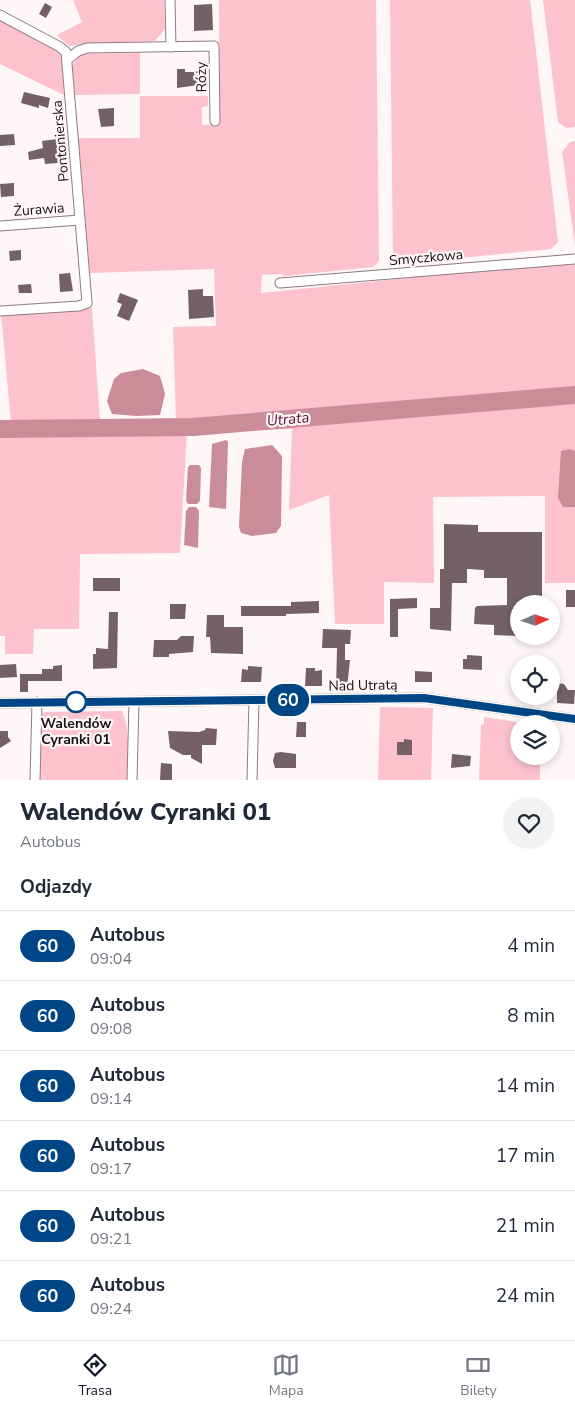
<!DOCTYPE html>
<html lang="pl">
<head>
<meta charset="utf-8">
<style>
  :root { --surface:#fff; --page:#f2f2f3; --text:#1f2937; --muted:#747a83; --line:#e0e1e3; --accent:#111827 }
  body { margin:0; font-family:"Nunito Sans",sans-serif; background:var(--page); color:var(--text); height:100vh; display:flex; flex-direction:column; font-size:19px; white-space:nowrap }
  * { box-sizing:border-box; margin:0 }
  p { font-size:16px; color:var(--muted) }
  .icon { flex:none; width:28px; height:28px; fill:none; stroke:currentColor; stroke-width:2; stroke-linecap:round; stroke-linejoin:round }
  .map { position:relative; height:780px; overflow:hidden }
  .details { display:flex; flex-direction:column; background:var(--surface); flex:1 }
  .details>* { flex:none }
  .badge { padding:0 10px; border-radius:16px; font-size:18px; line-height:32px }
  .needle { width:32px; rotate:87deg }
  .buttons { position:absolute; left:510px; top:595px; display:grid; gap:10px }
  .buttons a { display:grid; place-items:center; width:50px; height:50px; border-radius:50%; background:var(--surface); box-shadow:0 2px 8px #0003; font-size:25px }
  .map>.badge { position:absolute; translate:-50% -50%; box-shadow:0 0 0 2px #fff }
  h2 { padding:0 20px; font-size:19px; line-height:45px }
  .round { display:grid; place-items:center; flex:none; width:52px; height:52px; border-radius:26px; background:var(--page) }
  .overview { display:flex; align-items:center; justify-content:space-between; height:85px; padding:0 20px }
  h1 { font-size:24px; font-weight:800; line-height:38px }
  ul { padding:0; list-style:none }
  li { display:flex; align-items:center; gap:15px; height:70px; padding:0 20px; border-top:1px solid var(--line) }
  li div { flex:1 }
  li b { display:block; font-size:19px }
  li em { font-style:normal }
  li .badge { min-width:55px; font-weight:700; text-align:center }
  .menu { display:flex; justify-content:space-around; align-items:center; height:70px; border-top:1px solid var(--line); background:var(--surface); font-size:14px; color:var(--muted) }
  .menu a { display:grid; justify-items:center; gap:2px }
  .menu .active { color:var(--accent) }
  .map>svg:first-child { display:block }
  .green { fill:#fcc2ce }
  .water { fill:#cb8c9a }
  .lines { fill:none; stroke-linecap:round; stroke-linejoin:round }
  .river { stroke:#cb8c9a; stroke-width:18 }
  .building { fill:#736165 }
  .minor-casing { stroke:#8e7b7f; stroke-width:11 }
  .minor { stroke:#fff; stroke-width:9 }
  .line-casing { stroke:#fff; stroke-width:11 }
  .line { stroke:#004687; stroke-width:8 }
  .stop-dot { fill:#fff; stroke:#004687; stroke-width:2.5 }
  .labels { text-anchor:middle; stroke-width:4.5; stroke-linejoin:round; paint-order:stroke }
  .street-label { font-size:14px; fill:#171011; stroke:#fef6f7 }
  .stop-label { font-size:14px; font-weight:bold; fill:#171011; stroke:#fef6f7 }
  .water-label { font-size:15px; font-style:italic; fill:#5e132d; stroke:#fef6f7 }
</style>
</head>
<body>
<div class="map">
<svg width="575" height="780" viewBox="0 0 575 780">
  <rect width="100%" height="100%" fill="#fef6f7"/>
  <!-- green -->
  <g class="green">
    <polygon points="73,0 164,0 165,29 155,41 90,43 69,46 57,35 82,22"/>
    <polygon points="219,0 376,0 379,261 373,267 284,276 281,274 262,275 261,293 525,266 575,264 575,583 545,583 545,496 433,497 434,583 384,582 384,624 335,624 329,495 289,510 292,429 187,431 180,553 80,554 79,629 34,629 33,654 5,654 5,636 0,636 0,423 11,423 1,313 92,308 100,421 176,422 173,327 216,326 214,269 90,273 78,138 140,138 140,96 208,96 208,106 202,107 202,125 220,124"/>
    <polygon points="390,0 530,0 558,242 551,249 399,264 393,258"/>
    <polygon points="543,0 575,0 575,127 566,128 558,122"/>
    <polygon points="0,20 61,53 64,95 0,64"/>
    <polygon points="140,53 140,94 75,95 72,66 81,54"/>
    <polygon points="575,141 575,245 562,152 570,142"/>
    <polygon points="380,707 433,708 431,780 378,780"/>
    <path d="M122 711C131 732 127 757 127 780H39L41 716 44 712Z"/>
    <polygon points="484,717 530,724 519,724 519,756 540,756 540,780 479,780 481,725 484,724"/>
  </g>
  <!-- water -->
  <g class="water">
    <polygon points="143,369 160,376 165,394 160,415 136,416 112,414 107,401 114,379 121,373"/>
    <polygon points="226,440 228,442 226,509 209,507 212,444"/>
    <polygon points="272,445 282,456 281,526 276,533 252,536 241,533 239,527 242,462 245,449"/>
    <polygon points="570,449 575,451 575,507 563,507 558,498 561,451"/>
    <polygon points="190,465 199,465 201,468 200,501 197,504 188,504 186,501 188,467"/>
    <polygon points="189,507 196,507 199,511 198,548 184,545 186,511"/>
  </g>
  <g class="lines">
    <!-- river -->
    <polyline class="river" points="0,429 193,427 575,395"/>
  </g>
  <!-- building -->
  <g class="building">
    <polygon points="45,3 52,7 46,18 39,14"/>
    <polygon points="212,4 213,30 194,31 194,5"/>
    <polygon points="177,69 185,69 185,72 199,72 199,85 177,88"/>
    <polygon points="24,92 50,98 48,108 39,105 39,108 21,103"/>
    <polygon points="114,108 114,126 101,127 98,109"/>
    <polygon points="14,134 15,145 0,146 0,135"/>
    <polygon points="57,139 58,163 45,164 44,158 29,160 28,152 43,148 42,141"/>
    <polygon points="14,183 14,196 1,197 0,184"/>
    <polygon points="21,250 21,260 10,261 9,251"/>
    <polygon points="70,273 73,291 60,292 59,274"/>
    <polygon points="31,284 32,293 19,293 18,285"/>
    <polygon points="203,289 203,296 213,296 214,317 189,319 188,290"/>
    <polygon points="120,293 138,300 129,321 117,316 122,304 117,302"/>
    <polygon points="444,524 478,525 478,532 542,532 542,604 519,604 519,636 494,635 494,625 474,624 475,608 477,606 507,605 507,578 484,578 484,570 467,569 467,583 452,583 451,631 430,629 430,608 440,608 440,569 444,569"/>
    <rect x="93" y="578" width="27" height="13"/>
    <rect x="566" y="590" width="9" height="17"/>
    <polygon points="417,598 417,608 398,609 398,637 390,637 390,599"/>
    <polygon points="319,601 319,613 286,614 286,616 241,616 241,606 291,606 291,602"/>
    <polygon points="170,604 186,604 185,619 170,619"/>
    <polygon points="109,612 118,612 117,668 93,669 93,654 96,654 96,648 108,649"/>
    <polygon points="207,615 224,615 224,627 243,627 243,654 211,653 210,637 206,637"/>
    <polygon points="323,629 351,630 350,644 345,644 345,660 350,660 347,688 336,688 337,648 322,648"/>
    <polygon points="181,636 194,636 193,652 169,654 169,657 153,657 154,640 177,640"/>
    <polygon points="467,655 482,656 482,670 463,669 463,659 467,659"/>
    <polygon points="16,664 17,677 0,678 0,665"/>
    <polygon points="62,665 62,681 28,681 28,692 20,692 20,674 42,674 42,669 53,669 53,666"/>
    <polygon points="248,666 262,667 261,682 241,682 242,669 248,670"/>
    <polygon points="306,668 315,668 315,671 322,670 322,686 305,686"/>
    <polygon points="415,671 432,672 432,682 415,682"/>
    <polygon points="557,683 564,684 568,690 575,690 574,704 557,703"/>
    <polygon points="297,722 306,722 306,737 296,737"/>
    <polygon points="206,728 217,729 216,745 202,745 202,764 191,758 191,755 183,755 170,748 168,731 199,732 205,730"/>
    <polygon points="0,731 8,731 8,737 11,741 0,748"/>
    <polygon points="404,739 412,740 412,755 397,755 397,742 404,742"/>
    <polygon points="281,752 296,754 296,768 275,768 273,761 275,753"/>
    <polygon points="452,754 471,756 470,766 451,768"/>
    <polygon points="161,763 172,764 172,780 160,780"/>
  </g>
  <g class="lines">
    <defs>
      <g id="minor">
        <polyline points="170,0 171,47"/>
        <polyline points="0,15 60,47 66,52 87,303 79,306 0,311"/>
        <polyline points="67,60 78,51 87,48 214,46 215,121"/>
        <polyline points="0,226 80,220"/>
        <polyline points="280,283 575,259"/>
        <polyline points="0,703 424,698 575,719"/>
        <polyline points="35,780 37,702"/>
        <polyline points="132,780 134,702"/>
        <polyline points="252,780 254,700"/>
      </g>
    </defs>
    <!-- minor casing -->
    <use href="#minor" class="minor-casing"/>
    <!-- minor -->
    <use href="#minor" class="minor"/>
  </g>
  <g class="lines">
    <defs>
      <polyline id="line" points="0,703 424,698 575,719"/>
    </defs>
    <!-- line casing -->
    <use href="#line" class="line-casing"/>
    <!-- line -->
    <use href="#line" class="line"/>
  </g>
  <!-- markers -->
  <circle class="stop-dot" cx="76" cy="702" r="10"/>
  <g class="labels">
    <!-- street labels -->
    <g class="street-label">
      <text transform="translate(201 77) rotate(-91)" y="5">Róży</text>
      <text transform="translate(60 141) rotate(-95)" y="5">Pontonierska</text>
      <text transform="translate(39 209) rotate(-4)" y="5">Żurawia</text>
      <text transform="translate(426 257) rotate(-5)" y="5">Smyczkowa</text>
      <text transform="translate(363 685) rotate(-1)" y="5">Nad Utratą</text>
    </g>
    <!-- stop labels -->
    <g class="stop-label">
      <text x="76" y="728">Walendów<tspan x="76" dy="16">Cyranki 01</tspan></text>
    </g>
    <!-- water labels -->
    <g class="water-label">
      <text transform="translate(288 419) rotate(-5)" y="5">Utrata</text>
    </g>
  </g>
</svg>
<div class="buttons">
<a><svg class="needle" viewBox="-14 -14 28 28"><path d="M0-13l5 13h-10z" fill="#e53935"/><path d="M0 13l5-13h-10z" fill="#747a83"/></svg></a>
<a><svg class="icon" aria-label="locate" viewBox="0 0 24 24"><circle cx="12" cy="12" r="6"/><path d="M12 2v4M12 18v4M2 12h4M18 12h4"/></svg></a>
<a><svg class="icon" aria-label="layers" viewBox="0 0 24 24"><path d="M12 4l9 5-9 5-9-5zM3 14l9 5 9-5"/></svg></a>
</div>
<b class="badge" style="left:288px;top:700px;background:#004687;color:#fff">60</b>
</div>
<section class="details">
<div class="overview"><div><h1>Walendów Cyranki 01</h1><p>Autobus</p></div><a class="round"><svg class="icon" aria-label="heart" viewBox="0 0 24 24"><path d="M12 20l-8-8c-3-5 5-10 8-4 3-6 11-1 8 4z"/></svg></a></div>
<h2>Odjazdy</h2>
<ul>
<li><span class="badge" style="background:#004687;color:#fff">60</span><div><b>Autobus</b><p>09:04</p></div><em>4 min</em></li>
<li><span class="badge" style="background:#004687;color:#fff">60</span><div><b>Autobus</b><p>09:08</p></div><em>8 min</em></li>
<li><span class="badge" style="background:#004687;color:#fff">60</span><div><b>Autobus</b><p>09:14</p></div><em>14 min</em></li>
<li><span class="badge" style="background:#004687;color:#fff">60</span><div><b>Autobus</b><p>09:17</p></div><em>17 min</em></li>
<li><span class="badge" style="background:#004687;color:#fff">60</span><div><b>Autobus</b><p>09:21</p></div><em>21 min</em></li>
<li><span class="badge" style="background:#004687;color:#fff">60</span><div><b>Autobus</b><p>09:24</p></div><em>24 min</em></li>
</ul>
</section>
<nav class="menu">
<a class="active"><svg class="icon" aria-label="directions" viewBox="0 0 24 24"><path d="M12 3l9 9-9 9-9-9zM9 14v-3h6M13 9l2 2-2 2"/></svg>Trasa</a>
<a><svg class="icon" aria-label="map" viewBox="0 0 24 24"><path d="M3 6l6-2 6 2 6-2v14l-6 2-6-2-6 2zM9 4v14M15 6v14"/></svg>Mapa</a>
<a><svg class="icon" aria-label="tickets" viewBox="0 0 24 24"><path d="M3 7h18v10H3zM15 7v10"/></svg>Bilety</a>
</nav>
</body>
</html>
